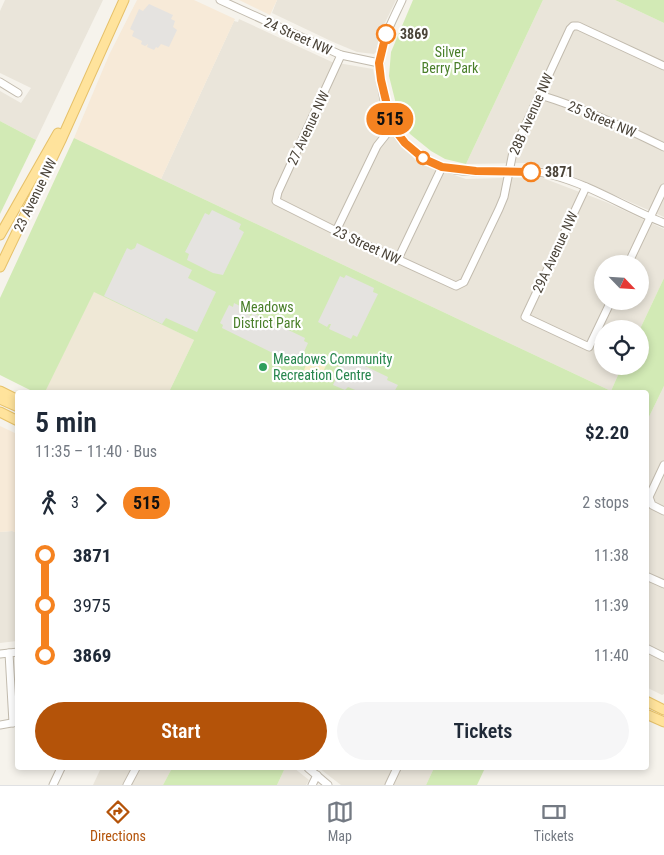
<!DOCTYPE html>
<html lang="en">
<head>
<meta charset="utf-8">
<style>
  :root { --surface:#fff; --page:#f6f6f7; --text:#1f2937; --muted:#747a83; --line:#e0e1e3; --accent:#b45309 }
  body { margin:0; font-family:"Roboto Condensed",sans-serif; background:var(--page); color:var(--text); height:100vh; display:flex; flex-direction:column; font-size:19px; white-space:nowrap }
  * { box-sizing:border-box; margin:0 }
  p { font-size:16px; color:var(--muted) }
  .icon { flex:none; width:28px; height:28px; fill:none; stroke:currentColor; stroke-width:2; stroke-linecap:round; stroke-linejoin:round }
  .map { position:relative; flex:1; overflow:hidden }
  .sheet { position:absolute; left:15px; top:390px; width:634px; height:380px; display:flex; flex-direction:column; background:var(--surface); border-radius:5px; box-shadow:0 2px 8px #0003 }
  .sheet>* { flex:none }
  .badge { padding:0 10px; border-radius:16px; font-size:18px; line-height:32px }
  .needle { width:32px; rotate:115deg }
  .fabs { position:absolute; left:594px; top:255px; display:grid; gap:10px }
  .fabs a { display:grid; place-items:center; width:55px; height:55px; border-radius:50%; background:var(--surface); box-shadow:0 2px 8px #0003; font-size:25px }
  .map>.badge { position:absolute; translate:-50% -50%; box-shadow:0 0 0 2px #fff }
  .legs { display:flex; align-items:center; gap:8px; height:55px; padding:0 20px; font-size:16px }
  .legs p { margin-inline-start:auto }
  .head { display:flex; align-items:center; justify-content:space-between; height:85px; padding:0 20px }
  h1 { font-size:28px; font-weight:600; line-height:38px }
  .primary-button { display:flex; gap:10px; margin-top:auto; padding:10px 20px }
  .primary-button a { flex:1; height:58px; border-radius:30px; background:var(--accent); color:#fff; font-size:20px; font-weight:600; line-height:58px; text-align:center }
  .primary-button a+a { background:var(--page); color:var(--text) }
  ul { padding:0 20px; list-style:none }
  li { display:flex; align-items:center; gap:18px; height:50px; font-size:19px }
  li i { display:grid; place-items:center; width:8px; height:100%; margin:0 6px; background:currentColor }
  li i::after { content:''; width:12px; height:12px; margin:-6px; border:4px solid; border-radius:50%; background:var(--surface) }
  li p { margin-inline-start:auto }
  li:first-child i { background:linear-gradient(#0000 50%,currentColor 0) }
  li:last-child i { background:linear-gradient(currentColor 50%,#0000 0) }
  .tabs { display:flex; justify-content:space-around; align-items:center; height:70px; border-top:1px solid var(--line); background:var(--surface); font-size:14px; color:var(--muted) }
  .tabs a { display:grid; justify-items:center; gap:2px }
  .tabs .current { color:var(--accent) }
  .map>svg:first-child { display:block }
  .residential { fill:#eae5da; fill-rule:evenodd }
  .commercial { fill:#f7ead8 }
  .education { fill:#efe8d6 }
  .green { fill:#d2eab5 }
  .sand { fill:#f9efc9 }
  .parking { fill:#e5e3e0 }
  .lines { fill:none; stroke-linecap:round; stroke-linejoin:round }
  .minor-casing { stroke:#c2bbae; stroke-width:9 }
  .major-casing { stroke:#e6c16a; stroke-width:11 }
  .minor { stroke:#fff; stroke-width:7 }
  .major { stroke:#ffe39c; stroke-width:9 }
  .line-1-casing { stroke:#fff; stroke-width:11 }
  .line-1 { stroke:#f58220; stroke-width:8 }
  .stop-1-dot { fill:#fff; stroke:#f58220; stroke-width:2.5 }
  .leisure-dot { fill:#2e9e5b; stroke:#fff; stroke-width:2 }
  .labels { text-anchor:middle; stroke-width:4.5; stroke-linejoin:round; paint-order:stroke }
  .stop-label { font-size:14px; font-weight:bold; fill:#4b4439; stroke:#fff; text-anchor:start }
  .street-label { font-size:14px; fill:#4b4439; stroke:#fff }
  .park-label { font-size:14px; fill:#4a7f2a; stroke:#fff }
  .leisure-label { font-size:14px; fill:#27864d; stroke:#fff; text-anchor:start }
</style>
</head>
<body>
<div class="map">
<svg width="664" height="785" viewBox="0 0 664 785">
  <rect width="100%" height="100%" fill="#f6f3ec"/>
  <!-- residential -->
  <g class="residential">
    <polygon points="5,0 103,0 36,140 0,121 0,91 21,103 31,88 0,73 0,11"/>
    <polygon points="277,0 396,0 380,33 376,52 374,54 357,52 333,42 272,13"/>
    <polygon points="543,0 615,0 664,23 664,217 565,173 525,163 466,164"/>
    <path d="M239 19 332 62 373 69 385 123 418 163 466 179 540 177 606 202 664 229V278L640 329H602V366H622L611 391 161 179 234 21 238 22ZM602 264H640V301H602Z"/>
    <polygon points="664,386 664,694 662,695 646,687 646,423"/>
    <polygon points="12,531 18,533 17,641 0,643 0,532"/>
    <polygon points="101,768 172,768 163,785 93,785"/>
    <polygon points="285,768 294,768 309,780 306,785 277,785"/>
    <polygon points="319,768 434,768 426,785 341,785"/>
  </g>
  <!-- commercial -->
  <g class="commercial">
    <polygon points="137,0 194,0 235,19 161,179 74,138 109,55"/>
    <polygon points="239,0 277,0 270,15"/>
    <polygon points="0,426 17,434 17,533 12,531 0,532"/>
  </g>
  <!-- education -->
  <polygon class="education" points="94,291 194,340 169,392 45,391"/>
  <!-- green -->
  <g class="green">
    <polygon points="413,0 543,0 466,164 445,159 431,151 410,134 399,116 389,76 391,52"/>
    <polygon points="615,0 664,0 664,23"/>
    <polygon points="0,121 36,140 0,214"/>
    <polygon points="74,138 611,391 622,366 640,366 640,329 664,278 664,386 646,423 646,392 169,392 194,340 94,292 45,392 34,392 0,375 0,298"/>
    <polygon points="172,768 285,768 277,785 163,785"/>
    <polygon points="434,768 485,768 477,785 426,785"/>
  </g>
  <!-- sand -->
  <polygon class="sand" points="311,353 328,361 320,379 304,370"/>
  <!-- parking -->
  <g class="parking">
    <polygon points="149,4 173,15 171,19 175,21 173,27 177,30 169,47 161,44 158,48 156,47 154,50 147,47 148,44 145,46 141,44 142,41 132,36 134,31 130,29 139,9 143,11"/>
    <polygon points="212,210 241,224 239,229 244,232 223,275 213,273 187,260 189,254 185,252 205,213 209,215"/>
    <polygon points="137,243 192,270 188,278 216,292 197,332 166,318 162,324 104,296 127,248 131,250 135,248"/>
    <polygon points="346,275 374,288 373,292 378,294 357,337 353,335 351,339 329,329 331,324 329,324 327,327 318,322 340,276 344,278"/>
    <polygon points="234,303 244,308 243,312 251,316 253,313 305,338 304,341 308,343 299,363 294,361 293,363 222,328 223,325 220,323 229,305 233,307"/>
    <polygon points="346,357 388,377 387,380 398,385 394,392 360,392 348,387 345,390 333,385"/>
  </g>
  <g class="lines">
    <defs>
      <g id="minor">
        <polyline points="220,0 341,55 379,63"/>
        <path d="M402 0C393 20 380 42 380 64 379 77 386 117 392 127 403 145 423 161 442 167 478 178 517 165 552 175 591 185 626 208 664 223"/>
        <polyline points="341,55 278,192 276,201 336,231 456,286 464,282 499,209 504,197 513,152 570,29 573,26 578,26 664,66"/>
        <polyline points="0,82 18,93"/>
        <path d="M540 95C583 108 623 127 664 147"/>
        <polyline points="586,187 525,317 589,347 611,301"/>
        <polyline points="336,231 377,146 392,127"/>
        <polyline points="398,259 442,167"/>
        <polyline points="628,264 664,188"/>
        <polyline points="664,465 649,497 652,505 664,511"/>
        <polyline points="646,576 664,584"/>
        <polyline points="646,648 664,657"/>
        <polyline points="9,653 13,723"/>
        <polyline points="0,654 18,652"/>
        <polyline points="0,725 17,722"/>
        <polyline points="308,768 328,785"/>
        <polyline points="53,785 61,768"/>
        <polyline points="127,785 136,768"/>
        <polyline points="312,785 317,775"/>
        <polyline points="389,785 397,768"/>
      </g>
      <g id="major">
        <polyline points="0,235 58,133"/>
        <polyline points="0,267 62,138 124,0"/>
        <polyline points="0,391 18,400"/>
        <polyline points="0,399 18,407"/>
        <polyline points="0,412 18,421"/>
        <polyline points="646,701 664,710"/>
        <polyline points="646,714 664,722"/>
      </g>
    </defs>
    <!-- minor casing -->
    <use href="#minor" class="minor-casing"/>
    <!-- major casing -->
    <use href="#major" class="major-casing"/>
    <!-- minor -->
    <use href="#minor" class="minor"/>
    <!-- major -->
    <use href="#major" class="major"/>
  </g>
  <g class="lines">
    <defs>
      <polyline id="line-1" points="386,34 379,63 381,80 392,126 405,143 424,159 442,167 476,171 531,172"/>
    </defs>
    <!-- line-1 casing -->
    <use href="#line-1" class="line-1-casing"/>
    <!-- line-1 -->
    <use href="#line-1" class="line-1"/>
  </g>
  <!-- markers -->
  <g class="stop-1-dot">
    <circle cx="386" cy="34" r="9"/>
    <circle cx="423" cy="158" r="6"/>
    <circle cx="531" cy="172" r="9"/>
  </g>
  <circle class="leisure-dot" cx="263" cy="367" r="5"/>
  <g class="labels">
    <!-- stop labels -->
    <g class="stop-label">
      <text x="400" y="39">3869</text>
      <text x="545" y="177">3871</text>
    </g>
    <!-- street labels -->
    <g class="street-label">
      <text transform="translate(298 36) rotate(24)" y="5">24 Street NW</text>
      <text transform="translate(531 114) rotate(-66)" y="5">28B Avenue NW</text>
      <text transform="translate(602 119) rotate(23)" y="5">25 Street NW</text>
      <text transform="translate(308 128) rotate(-65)" y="5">27 Avenue NW</text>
      <text transform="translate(35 195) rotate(-64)" y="5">23 Avenue NW</text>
      <text transform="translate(367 245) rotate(25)" y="5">23 Street NW</text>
      <text transform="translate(555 252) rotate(-65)" y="5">29A Avenue NW</text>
    </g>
    <!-- park labels -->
    <g class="park-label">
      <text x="450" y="57">Silver<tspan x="450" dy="16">Berry Park</tspan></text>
      <text x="267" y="312">Meadows<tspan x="267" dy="16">District Park</tspan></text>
    </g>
    <!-- leisure labels -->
    <g class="leisure-label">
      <text x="273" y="364">Meadows Community<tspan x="273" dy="16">Recreation Centre</tspan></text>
    </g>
  </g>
</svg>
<div class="fabs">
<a><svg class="needle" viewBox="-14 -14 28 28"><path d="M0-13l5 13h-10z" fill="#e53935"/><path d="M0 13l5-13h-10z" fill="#747a83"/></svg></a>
<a><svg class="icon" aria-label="locate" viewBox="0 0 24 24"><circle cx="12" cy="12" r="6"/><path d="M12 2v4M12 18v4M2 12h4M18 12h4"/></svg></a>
</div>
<b class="badge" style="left:390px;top:119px;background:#f58220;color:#111">515</b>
<section class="sheet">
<div class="head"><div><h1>5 min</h1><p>11:35 – 11:40 · Bus</p></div><b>$2.20</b></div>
<div class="legs"><svg class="icon" aria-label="walk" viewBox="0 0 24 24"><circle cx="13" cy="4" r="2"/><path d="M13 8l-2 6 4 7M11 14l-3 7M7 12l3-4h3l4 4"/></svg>3<svg class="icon" aria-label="forward" viewBox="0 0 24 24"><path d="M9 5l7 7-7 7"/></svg><b class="badge" style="background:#f58220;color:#111">515</b><p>2 stops</p></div>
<ul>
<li><i style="color:#f58220"></i><b>3871</b><p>11:38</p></li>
<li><i style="color:#f58220"></i><span>3975</span><p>11:39</p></li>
<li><i style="color:#f58220"></i><b>3869</b><p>11:40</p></li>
</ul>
<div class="primary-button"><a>Start</a><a>Tickets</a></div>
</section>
</div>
<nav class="tabs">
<a class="current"><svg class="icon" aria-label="directions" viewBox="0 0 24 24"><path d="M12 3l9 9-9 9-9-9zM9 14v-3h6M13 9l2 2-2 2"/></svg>Directions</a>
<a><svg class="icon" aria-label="map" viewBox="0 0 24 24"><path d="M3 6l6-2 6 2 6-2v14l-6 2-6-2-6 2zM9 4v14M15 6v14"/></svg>Map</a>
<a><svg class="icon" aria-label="tickets" viewBox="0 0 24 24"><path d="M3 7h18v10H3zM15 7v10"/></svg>Tickets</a>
</nav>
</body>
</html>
